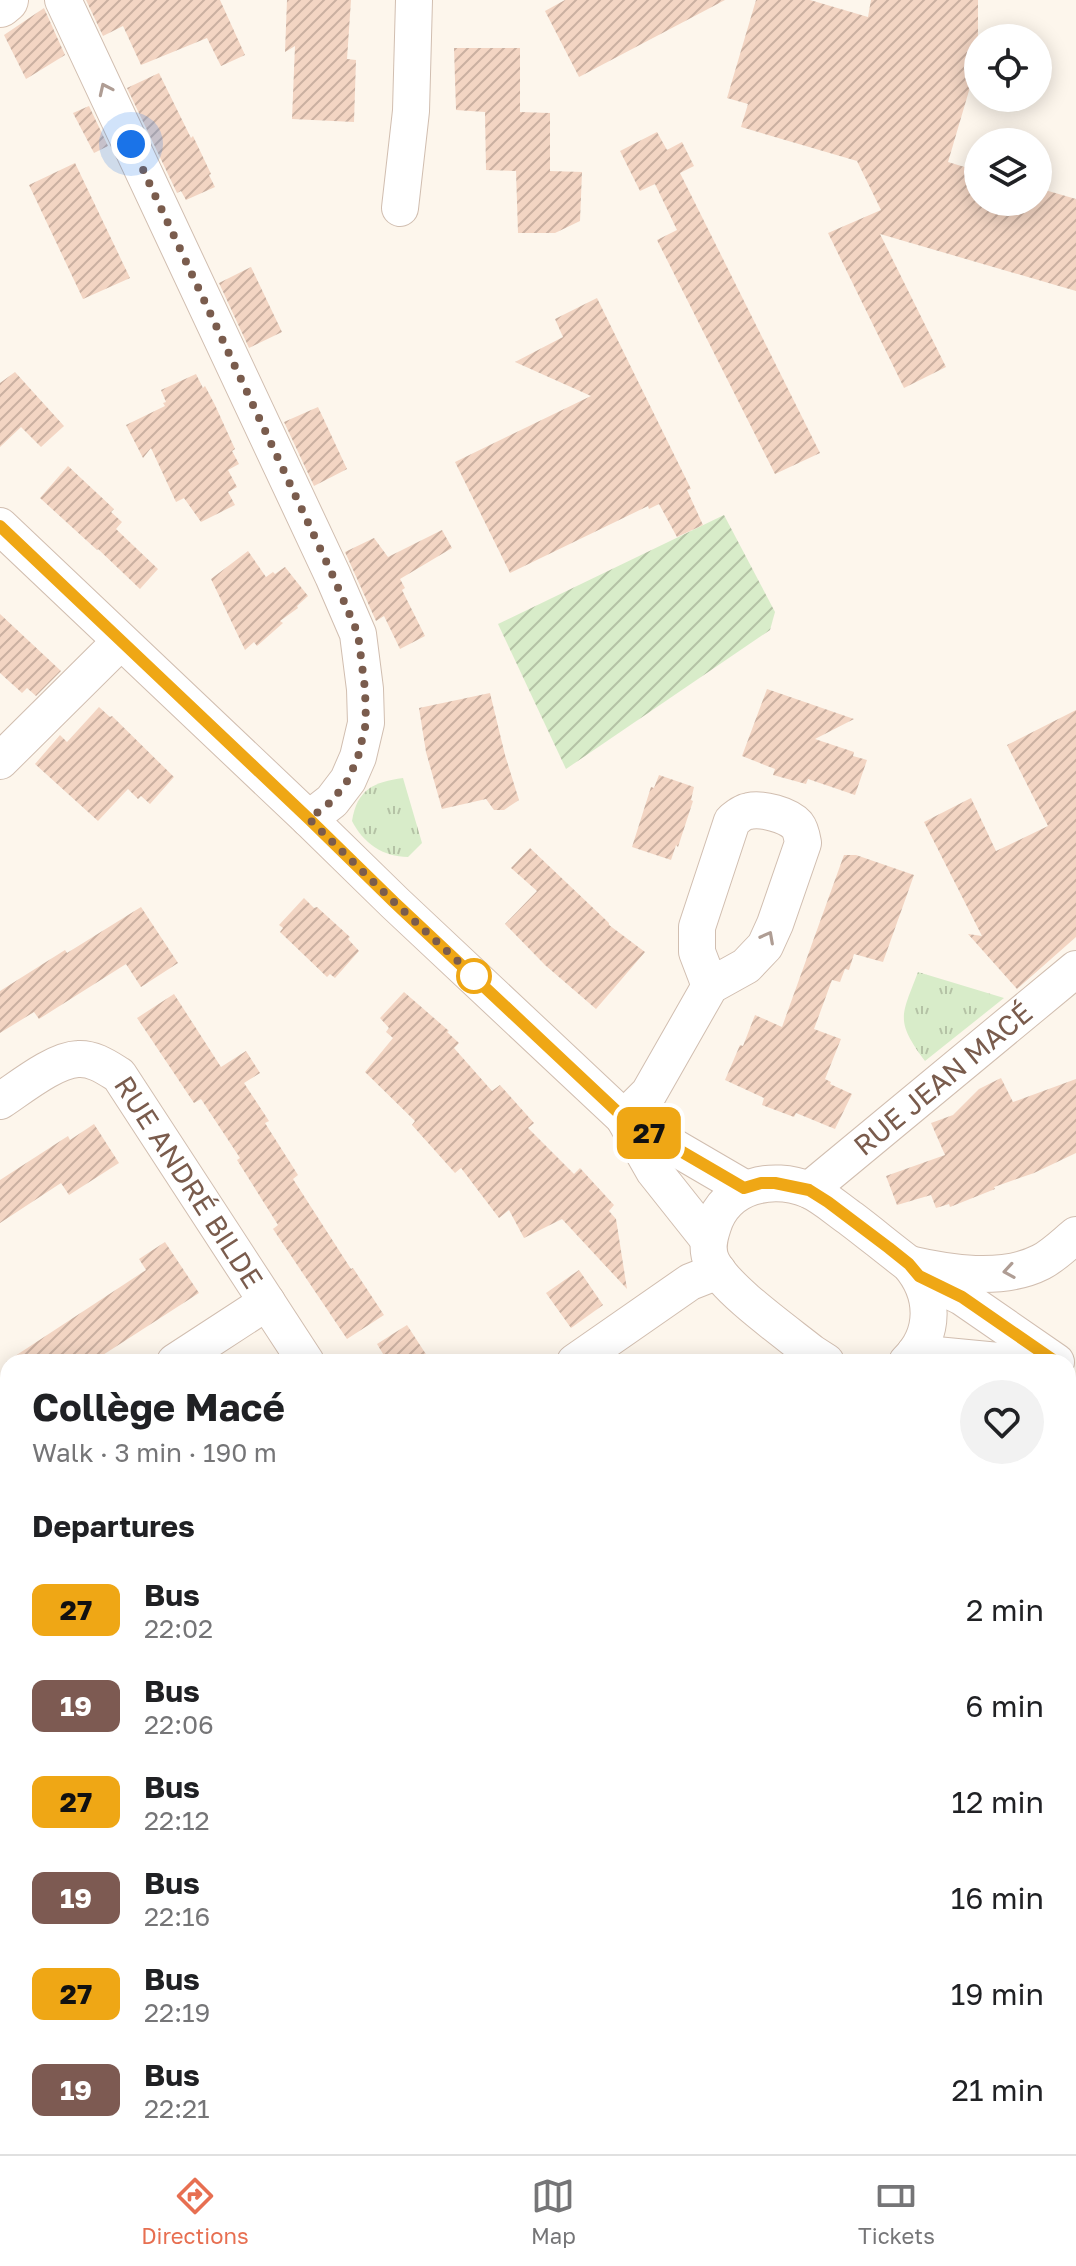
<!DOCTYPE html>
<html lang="en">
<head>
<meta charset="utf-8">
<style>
  :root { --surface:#fff; --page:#f2f2f2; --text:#202124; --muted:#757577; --line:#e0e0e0; --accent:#e76f51 }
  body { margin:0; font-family:"Golos Text",sans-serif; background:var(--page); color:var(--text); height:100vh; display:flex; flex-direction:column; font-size:30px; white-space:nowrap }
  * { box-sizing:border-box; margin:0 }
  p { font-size:26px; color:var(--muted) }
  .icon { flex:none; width:44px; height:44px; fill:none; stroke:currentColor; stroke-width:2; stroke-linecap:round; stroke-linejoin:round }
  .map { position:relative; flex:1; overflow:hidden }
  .sheet { position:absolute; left:0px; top:1354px; width:1076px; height:800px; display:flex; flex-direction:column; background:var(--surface); border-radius:24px 24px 0 0; box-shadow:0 4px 20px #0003 }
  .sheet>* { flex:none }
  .badge { padding:0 16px; border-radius:12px; font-size:28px; line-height:52px }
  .fabs { position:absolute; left:964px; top:24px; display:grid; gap:16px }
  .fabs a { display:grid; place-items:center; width:88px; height:88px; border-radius:50%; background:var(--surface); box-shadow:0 4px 20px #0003; font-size:40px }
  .you { position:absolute; width:40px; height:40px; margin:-20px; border:6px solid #fff; border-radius:50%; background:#1a73e8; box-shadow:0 0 0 12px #1a73e833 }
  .map>.badge { position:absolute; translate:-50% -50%; box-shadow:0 0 0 4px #fff }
  h2 { padding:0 32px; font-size:30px; line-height:72px }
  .round { display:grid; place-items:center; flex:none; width:84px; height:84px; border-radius:42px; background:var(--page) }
  .overview { display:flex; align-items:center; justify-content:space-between; height:136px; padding:0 32px }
  h1 { font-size:38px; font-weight:700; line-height:60px }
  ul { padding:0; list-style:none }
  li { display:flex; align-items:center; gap:24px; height:96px; padding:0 32px }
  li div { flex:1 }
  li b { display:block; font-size:30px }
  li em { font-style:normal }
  li .badge { min-width:88px; font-weight:700; text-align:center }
  .dock { display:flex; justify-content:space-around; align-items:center; height:112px; border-top:2px solid var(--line); background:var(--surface); font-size:22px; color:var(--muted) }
  .dock a { display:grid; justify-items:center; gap:4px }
  .dock .selected { color:var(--accent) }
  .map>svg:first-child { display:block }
  .grass { fill:url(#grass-tufts) }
  .forest { fill:url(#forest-firs) }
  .garden { fill:url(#garden-furrows) }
  .pitch { fill:#d8ecc9 }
  .building { fill:url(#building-hatch) }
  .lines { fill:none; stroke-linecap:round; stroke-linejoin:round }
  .street-casing { stroke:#d1beb0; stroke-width:38 }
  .secondary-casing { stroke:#d6c0b0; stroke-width:46 }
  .street { stroke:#fff; stroke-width:36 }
  .secondary { stroke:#fff; stroke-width:44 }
  .oneway { stroke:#af9d94 }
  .line-casing { stroke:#fff; stroke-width:18 }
  .line { stroke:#efa715; stroke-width:12 }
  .walk { stroke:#7a5c4d; stroke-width:8; stroke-dasharray:0 14.4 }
  .stop-dot { fill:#fff; stroke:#efa715; stroke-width:4 }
  .labels { text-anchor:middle; stroke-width:8; stroke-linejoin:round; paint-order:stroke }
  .street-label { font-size:28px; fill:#7a5c4d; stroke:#fffaf3 }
</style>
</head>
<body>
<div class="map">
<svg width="1076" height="2154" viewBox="0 0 1076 2154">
  <defs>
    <pattern id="grass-tufts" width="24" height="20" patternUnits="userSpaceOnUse" patternTransform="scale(2)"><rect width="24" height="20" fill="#d8ecc9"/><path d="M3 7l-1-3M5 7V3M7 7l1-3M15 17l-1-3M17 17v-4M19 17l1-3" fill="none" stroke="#b4c2a5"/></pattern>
    <pattern id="forest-firs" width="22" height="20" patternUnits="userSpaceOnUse" patternTransform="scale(2)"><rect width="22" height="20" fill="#d8ecc9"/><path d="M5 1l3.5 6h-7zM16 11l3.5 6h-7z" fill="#b4c2a5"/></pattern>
    <pattern id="garden-furrows" width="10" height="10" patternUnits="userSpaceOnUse" patternTransform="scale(2)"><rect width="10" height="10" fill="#d8ecc9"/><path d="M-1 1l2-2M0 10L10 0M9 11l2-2" fill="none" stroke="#b4c2a5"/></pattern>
    <pattern id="building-hatch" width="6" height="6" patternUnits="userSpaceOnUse" patternTransform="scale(2)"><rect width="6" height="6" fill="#f3d5c3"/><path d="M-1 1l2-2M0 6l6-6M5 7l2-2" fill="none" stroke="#cab0a1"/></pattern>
  </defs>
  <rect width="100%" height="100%" fill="#fdf6ec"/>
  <!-- grass -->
  <g class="grass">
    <path d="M403 778 422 843 408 857C383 857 363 843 352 821 357 789 374 782 403 778Z"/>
    <path d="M918 972 1004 998 925 1061C895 1020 901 1017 918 972Z"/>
    <polygon points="0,2039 8,2053 8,2146 62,2146 67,2154 0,2154"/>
  </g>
  <!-- forest -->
  <g class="forest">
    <polygon points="0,1790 8,1805 8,2053 0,2039"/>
    <polygon points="62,2146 186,2146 189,2154 67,2154"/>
  </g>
  <!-- garden -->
  <polygon class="garden" points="724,515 775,612 770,630 566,769 498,624"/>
  <!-- pitch -->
  <polygon class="pitch" points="1068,2075 1076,2084 1076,2154 189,2154 186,2146 1068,2146"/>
  <!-- building -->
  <g class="building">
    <polygon points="86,0 220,0 245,55 221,66 207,38 141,65 123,26 103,36"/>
    <polygon points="287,0 351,0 347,59 356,60 354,122 292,119 295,46 285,52"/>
    <polygon points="565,0 725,0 579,77 545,11"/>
    <polygon points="756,0 810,0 868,17 871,0 978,0 978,60 948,162 978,171 978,202 1038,202 1038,188 1076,199 1076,291 880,234 946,367 904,388 828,233 881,210 857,161 741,127 748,104 727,98"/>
    <polygon points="44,8 65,55 26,79 4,35"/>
    <polygon points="454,48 520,48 520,112 550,113 550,171 582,172 580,221 555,233 518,233 516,171 486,170 485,112 456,110"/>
    <polygon points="159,73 191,138 193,136 211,174 209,175 215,187 186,200 181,191 177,193 127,88"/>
    <polygon points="89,106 108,146 94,153 73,113"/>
    <polygon points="657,132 667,150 682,142 694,166 680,173 820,453 775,474 657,240 677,230 655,184 640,191 620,151"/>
    <polygon points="75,163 130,278 83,299 29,185"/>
    <polygon points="251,267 282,332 249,348 219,283"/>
    <polygon points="597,298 691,489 687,490 703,525 677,537 659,504 649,509 648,506 510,573 455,462 591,396 515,362 563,337 555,319"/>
    <polygon points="15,372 64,426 41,447 21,427 0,447 0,383"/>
    <polygon points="196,374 203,388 205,386 215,405 235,449 232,451 239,464 228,470 237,487 228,492 235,505 201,522 184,498 176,502 151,448 143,458 126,425 165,406 163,403 166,402 161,390"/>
    <polygon points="318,407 347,469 314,486 284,422"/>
    <polygon points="68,466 114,509 111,512 122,522 116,529 158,569 140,589 98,549 97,550 40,498"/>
    <polygon points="442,530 452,548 400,579 405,588 402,590 425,636 400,649 384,616 376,621 345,552 374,538 388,557"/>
    <polygon points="248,551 266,577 273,572 275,574 285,567 308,596 297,606 298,608 280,621 283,623 257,646 254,642 245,650 211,579"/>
    <polygon points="0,614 61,671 36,696 27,688 22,693 0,673"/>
    <polygon points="767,689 854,719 815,739 854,752 853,756 867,760 855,795 808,779 806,784 773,775 775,769 742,756"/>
    <polygon points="490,693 505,755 519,800 504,810 494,810 486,799 442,809 426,752 419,708"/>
    <polygon points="99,707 110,717 112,716 174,777 150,804 141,796 138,799 128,789 98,821 35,764 60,735 67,742"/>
    <polygon points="1076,710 1076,937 1017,989 968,934 982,936 924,822 971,798 996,851 1048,826 1007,745"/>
    <polygon points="659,775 694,787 691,800 693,801 678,847 676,845 671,860 632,847 651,787 654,788"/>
    <polygon points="530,848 609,923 609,925 645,952 596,1009 545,965 505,924 537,891 511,868"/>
    <polygon points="844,855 856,855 914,875 883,962 854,954 849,970 845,969 840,982 832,980 814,1029 841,1039 825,1079 831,1082 830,1084 852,1094 835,1129 796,1113 794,1117 762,1105 764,1098 725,1080 740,1045 743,1046 755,1015 782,1027"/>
    <polygon points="304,898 314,908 317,907 350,937 348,939 359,951 335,978 330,974 327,977 280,932 283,928 279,925"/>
    <polygon points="141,907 178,963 141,987 126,964 39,1019 34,1012 0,1033 0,991 65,950 67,953"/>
    <polygon points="404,992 449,1031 447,1032 459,1043 454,1048 492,1091 500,1085 534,1123 528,1128 574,1174 580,1168 614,1205 609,1211 616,1219 627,1289 562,1219 524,1238 509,1210 499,1218 461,1168 455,1173 412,1125 415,1121 365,1072 393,1038 386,1032 389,1028 380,1018"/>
    <polygon points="174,994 221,1067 246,1051 260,1073 244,1083 269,1121 265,1123 298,1175 293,1179 351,1269 353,1268 384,1315 347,1339 273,1229 278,1225 237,1160 240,1158 201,1099 194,1103 137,1018"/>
    <polygon points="1001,1078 1013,1102 1076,1079 1076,1153 1034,1173 994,1187 995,1189 950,1207 949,1204 936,1208 931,1195 897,1205 886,1176 945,1155 931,1123 953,1115 979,1089"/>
    <polygon points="94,1124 119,1163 69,1195 61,1183 0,1223 0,1180 68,1136 70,1140"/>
    <polygon points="165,1242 199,1293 92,1362 6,1362 146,1270 139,1259"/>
    <polygon points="579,1270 603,1305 571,1328 546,1293"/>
    <polygon points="407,1325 431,1362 388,1362 377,1344"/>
  </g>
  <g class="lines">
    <defs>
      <g id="street">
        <polyline points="63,0 333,576 358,634 365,689 366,723 358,757 348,780 332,801 309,819"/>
        <polyline points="400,208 411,111 414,0"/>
        <polyline points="0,526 309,819 395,903 624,1118 744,1188"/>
        <polyline points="0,761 120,642"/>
        <path id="s1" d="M0 1101C20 1088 54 1060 78 1059 93 1058 106 1067 119 1075L306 1362"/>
        <path d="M624 1118 649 1093 710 986 746 966 765 946 775 924 803 843C802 837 801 830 797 825 788 815 762 808 749 811 742 812 737 817 732 821L697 927V952L710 986"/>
        <polyline points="625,1120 654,1171 708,1239"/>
        <path id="s2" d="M809 1190 1076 969"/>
        <path d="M909 1264C948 1273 1002 1282 1041 1262 1053 1256 1065 1244 1076 1235"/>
        <polyline points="919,1276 962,1297 1056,1362"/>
        <polyline points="915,1353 1009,1362"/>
        <polyline points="175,1362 267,1302"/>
        <polyline points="575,1362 690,1282 718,1271"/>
        <path d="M826 1362 812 1353C786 1332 726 1290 712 1262 706 1250 709 1238 713 1226 726 1185 772 1175 809 1190 824 1197 837 1209 850 1218 870 1233 889 1249 909 1264 935 1294 936 1334 907 1362"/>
        <polyline points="1068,1730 1076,1749"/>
      </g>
      <polyline id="secondary" points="0,5 6,0"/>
    </defs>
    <!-- street casing -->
    <use href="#street" class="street-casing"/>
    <!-- secondary casing -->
    <use href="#secondary" class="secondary-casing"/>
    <!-- street -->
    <use href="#street" class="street"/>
    <!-- secondary -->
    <use href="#secondary" class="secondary"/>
  </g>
  <!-- one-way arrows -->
  <defs><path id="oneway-chevron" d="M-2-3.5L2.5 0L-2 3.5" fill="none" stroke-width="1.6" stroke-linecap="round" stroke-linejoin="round" transform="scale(2)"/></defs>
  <g class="oneway">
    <use href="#oneway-chevron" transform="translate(105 89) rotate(-115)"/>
    <use href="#oneway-chevron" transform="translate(768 937) rotate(-62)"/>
    <use href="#oneway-chevron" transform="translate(1009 1271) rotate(171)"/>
  </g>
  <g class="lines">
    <defs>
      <polyline id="line" points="0,526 309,819 395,903 624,1118 744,1188 761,1183 775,1183 809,1190 828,1202 889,1248 909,1264 919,1276 962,1297 1056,1362"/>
    </defs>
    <!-- line casing -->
    <use href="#line" class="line-casing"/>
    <!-- line -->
    <use href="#line" class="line"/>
    <!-- walk -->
    <polyline class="walk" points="131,144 333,576 358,634 365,689 366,723 358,757 348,780 332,801 309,819 395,903 474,976"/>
  </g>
  <!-- markers -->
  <circle class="stop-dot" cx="474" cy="976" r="16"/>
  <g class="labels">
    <!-- street labels -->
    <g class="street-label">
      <text dy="10" stroke="none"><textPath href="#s2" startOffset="174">RUE JEAN MACÉ</textPath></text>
      <text dy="10" stroke="none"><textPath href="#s1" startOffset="262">RUE ANDRÉ BILDE</textPath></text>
    </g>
  </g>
</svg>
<div class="fabs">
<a><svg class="icon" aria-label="locate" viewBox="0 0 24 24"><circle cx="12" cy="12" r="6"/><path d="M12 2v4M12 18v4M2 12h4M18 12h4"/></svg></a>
<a><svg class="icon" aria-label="layers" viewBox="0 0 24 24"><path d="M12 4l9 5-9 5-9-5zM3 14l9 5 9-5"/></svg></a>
</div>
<div class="you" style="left:131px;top:144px"></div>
<b class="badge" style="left:649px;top:1133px;background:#efa715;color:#111">27</b>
<section class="sheet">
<div class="overview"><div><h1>Collège Macé</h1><p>Walk · 3 min · 190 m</p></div><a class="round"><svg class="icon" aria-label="heart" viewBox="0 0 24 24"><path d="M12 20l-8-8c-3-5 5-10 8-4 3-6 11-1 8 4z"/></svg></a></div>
<h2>Departures</h2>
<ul>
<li><span class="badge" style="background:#efa715;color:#111">27</span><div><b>Bus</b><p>22:02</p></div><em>2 min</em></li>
<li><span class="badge" style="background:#7d5a52;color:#fff">19</span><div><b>Bus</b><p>22:06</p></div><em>6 min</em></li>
<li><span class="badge" style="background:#efa715;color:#111">27</span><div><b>Bus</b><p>22:12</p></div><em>12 min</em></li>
<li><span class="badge" style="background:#7d5a52;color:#fff">19</span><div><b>Bus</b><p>22:16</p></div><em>16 min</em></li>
<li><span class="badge" style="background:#efa715;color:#111">27</span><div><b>Bus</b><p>22:19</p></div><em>19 min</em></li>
<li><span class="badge" style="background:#7d5a52;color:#fff">19</span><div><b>Bus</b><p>22:21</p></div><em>21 min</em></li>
</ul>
</section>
</div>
<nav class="dock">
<a class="selected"><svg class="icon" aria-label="directions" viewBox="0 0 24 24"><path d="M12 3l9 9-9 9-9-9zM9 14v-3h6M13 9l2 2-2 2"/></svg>Directions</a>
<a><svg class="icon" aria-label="map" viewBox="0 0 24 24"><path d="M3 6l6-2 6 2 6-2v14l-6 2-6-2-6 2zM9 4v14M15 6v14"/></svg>Map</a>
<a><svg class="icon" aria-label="tickets" viewBox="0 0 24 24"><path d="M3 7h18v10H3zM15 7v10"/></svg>Tickets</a>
</nav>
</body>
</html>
